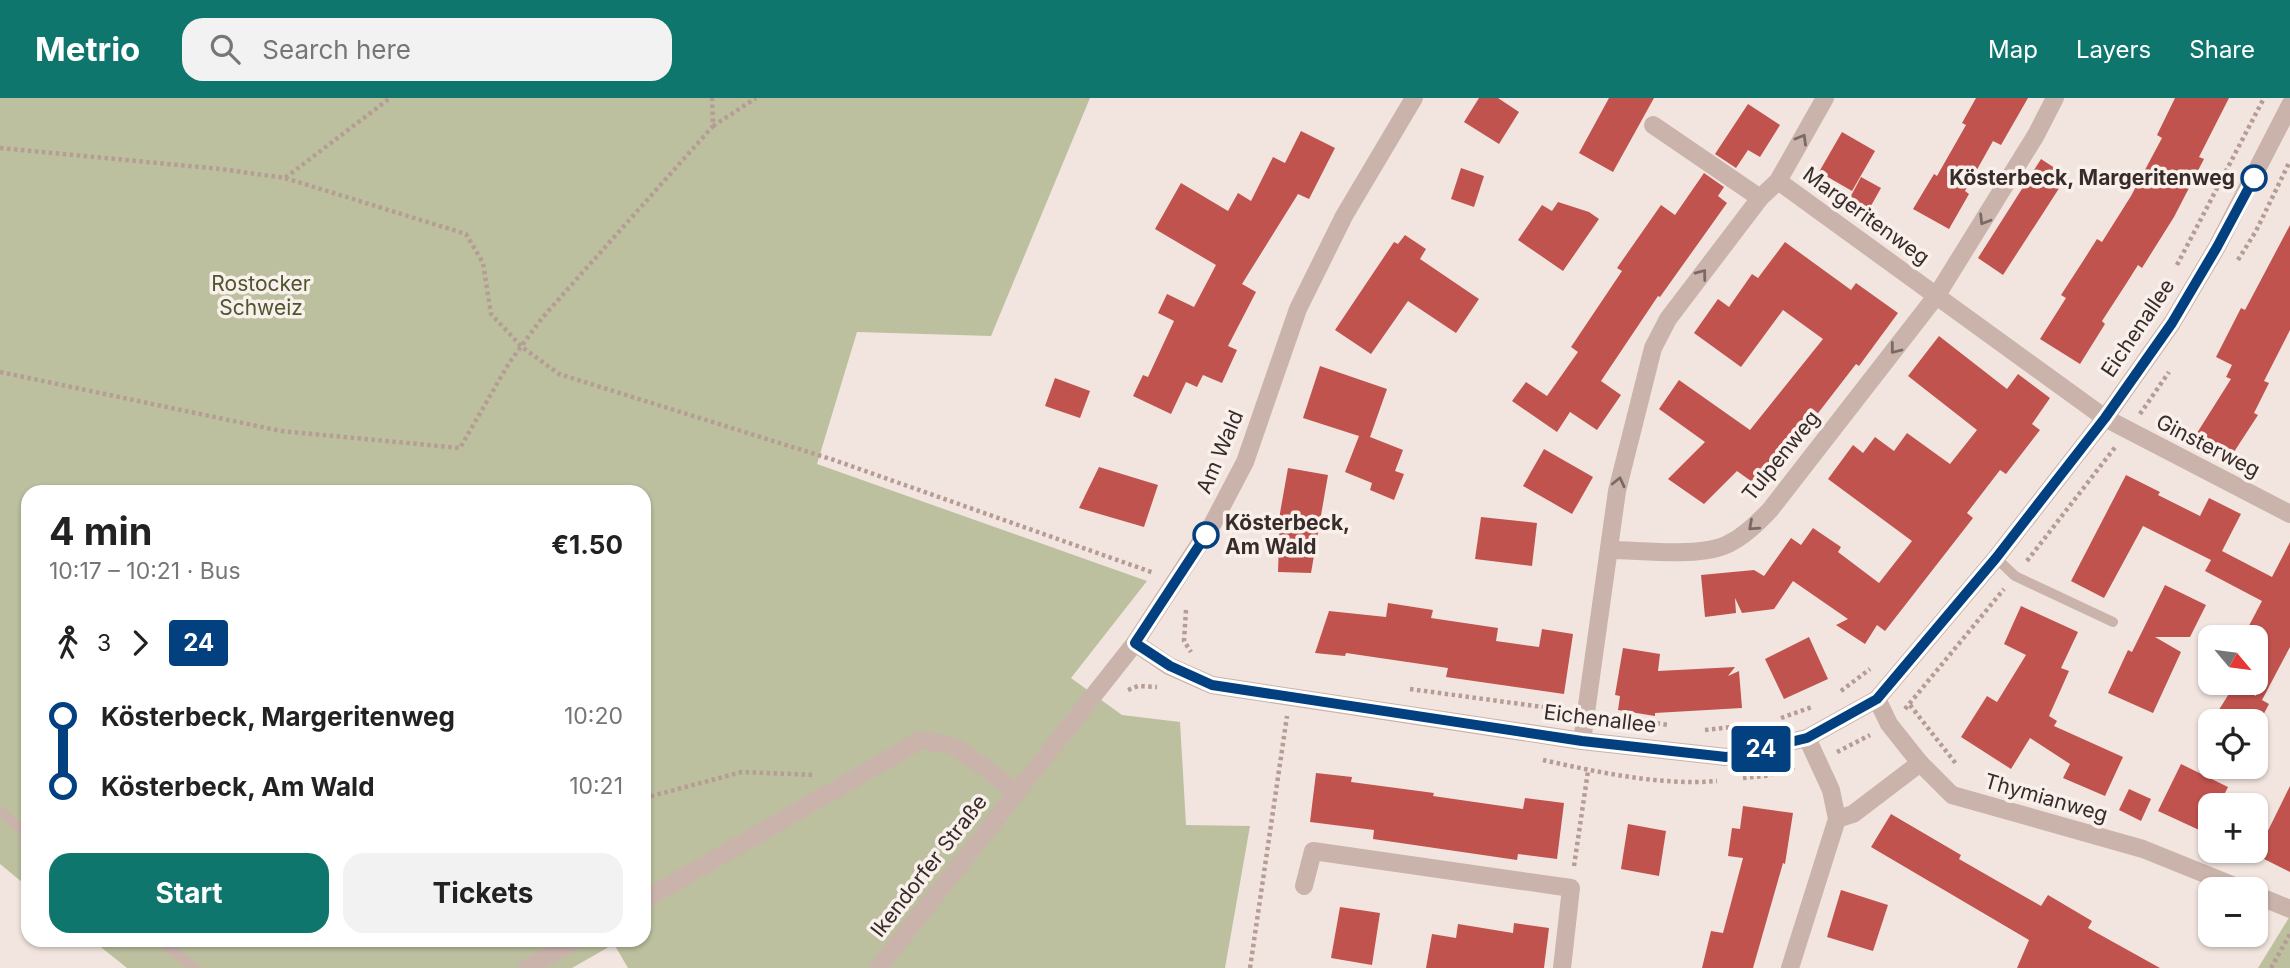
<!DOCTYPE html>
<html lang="en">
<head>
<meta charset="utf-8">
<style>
  :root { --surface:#fff; --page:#f2f2f2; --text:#222; --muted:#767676; --accent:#0f766e }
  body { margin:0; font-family:Inter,sans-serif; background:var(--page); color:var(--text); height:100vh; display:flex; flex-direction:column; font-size:26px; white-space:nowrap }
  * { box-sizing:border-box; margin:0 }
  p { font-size:23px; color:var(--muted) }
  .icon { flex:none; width:38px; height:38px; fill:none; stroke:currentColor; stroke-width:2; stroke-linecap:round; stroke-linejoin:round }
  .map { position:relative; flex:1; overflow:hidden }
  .sheet { position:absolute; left:21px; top:387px; width:630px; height:462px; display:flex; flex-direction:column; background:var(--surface); border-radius:21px; box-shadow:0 2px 5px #0004 }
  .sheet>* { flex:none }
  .badge { padding:0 14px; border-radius:5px; font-size:24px; line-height:46px }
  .needle { width:46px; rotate:119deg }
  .tools { position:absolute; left:2198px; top:527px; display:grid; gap:14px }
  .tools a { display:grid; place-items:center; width:70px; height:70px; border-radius:14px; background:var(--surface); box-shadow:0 2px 5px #0004; font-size:35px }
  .map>.badge { position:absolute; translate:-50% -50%; box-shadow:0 0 0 4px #fff }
  .legs { display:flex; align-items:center; gap:10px; height:77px; padding:0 28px; font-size:23px }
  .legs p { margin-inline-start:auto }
  .summary { display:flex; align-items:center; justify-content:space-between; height:119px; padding:0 28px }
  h1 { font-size:38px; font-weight:700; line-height:52px }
  .primary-button { display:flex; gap:14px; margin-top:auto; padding:14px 28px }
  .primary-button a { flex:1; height:80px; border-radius:21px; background:var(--accent); color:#fff; font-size:28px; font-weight:700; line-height:80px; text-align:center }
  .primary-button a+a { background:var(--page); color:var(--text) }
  ul { padding:0 28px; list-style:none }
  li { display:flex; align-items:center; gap:24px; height:70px; font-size:26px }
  li i { display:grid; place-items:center; width:10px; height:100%; margin:0 9px; background:currentColor }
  li i::after { content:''; width:18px; height:18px; margin:-9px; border:5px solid; border-radius:50%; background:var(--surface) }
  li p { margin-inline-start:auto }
  li:first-child i { background:linear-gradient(#0000 50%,currentColor 0) }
  li:last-child i { background:linear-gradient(currentColor 50%,#0000 0) }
  header { display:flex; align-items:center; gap:42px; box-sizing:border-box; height:98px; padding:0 35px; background:var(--accent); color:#fff }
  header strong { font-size:33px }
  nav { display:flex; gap:38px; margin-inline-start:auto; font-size:24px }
  .search { width:490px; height:63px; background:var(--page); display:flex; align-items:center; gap:18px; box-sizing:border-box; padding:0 24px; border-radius:21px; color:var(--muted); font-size:26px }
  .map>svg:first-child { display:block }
  .green { fill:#bcc09f }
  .building { fill:#c1534e }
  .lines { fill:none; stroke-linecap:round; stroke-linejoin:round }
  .path { stroke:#b59d95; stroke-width:4.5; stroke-dasharray:3.5 3.5; stroke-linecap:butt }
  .service { stroke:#cab3ab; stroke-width:10 }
  .minor { stroke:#cab3ab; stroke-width:18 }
  .oneway { stroke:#7a6964 }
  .line-1-casing { stroke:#fff; stroke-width:16 }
  .line-1 { stroke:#024080; stroke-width:10 }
  .stop-1-dot { fill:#fff; stroke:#024080; stroke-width:3.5 }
  .labels { text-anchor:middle; stroke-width:7; stroke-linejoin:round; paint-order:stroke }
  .stop-label { font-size:21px; font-weight:bold; fill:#382c2a; stroke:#f9f0eb; text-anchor:end }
  .street-label { font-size:21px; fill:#382c2a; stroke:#f9f0eb }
  .park-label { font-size:21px; fill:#4e552f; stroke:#f9f0eb }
</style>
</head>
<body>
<header>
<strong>Metrio</strong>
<div class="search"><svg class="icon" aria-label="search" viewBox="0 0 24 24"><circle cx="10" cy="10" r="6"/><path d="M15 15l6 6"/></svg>Search here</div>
<nav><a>Map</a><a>Layers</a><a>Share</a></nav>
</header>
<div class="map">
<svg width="2290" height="870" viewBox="0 0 2290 870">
  <rect width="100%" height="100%" fill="#f2e5df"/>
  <!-- green -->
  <g class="green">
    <polygon points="0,0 1090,0 991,238 857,234 817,366 1147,483 1071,580 1122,617 1180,624 1186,727 1250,728 1225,870 628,870 614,846 572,870 127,870 92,842 644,842 644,394 28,394 28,789 0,766"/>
    <polygon points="2290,818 2290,870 2258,870"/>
  </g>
  <!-- building -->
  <g class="building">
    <polygon points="1479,0 1498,0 1519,14 1499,46 1464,24"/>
    <polygon points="1609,0 1654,0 1613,74 1579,55"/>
    <polygon points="1976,0 2028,0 2001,47 1993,43 1965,93 1969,96 1949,131 1913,111 1934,76 1937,78 1966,27 1962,25"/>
    <polygon points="2175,0 2229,0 2199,59 2204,61 2174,119 2142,170 2138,167 2126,186 2102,223 2105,226 2080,266 2040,241 2066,200 2061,197 2085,160 2097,141 2102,144 2131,98 2162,40 2157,37"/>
    <polygon points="1748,6 1780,27 1760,59 1748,52 1736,70 1715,56"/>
    <polygon points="1301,33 1335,50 1309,101 1298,96 1242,186 1256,194 1228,248 1237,252 1222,285 1203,277 1197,289 1186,284 1171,316 1133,298 1143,277 1148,279 1174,223 1158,215 1167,196 1194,209 1216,167 1155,131 1181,85 1228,113 1238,95 1251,103 1273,59 1285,65"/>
    <polygon points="1842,34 1875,53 1852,93 1819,74"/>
    <polygon points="2041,61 2067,78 2003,177 1978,160"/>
    <polygon points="1461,70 1484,78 1474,109 1451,101"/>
    <polygon points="1704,75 1724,89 1718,98 1727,105 1660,199 1658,198 1601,283 1621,297 1597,332 1570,314 1557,334 1512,303 1526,284 1547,298 1578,254 1571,249 1622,173 1617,170 1661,107 1675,117"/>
    <polygon points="1861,79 1881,90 1863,122 1844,111"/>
    <polygon points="1558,104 1589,114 1599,121 1563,173 1518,142 1542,107 1552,113"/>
    <polygon points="2290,127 2290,232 2264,283 2269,285 2254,315 2258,317 2232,357 2197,335 2231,281 2226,279 2232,267 2216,259 2241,210 2245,212"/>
    <polygon points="1405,137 1426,151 1420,161 1479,201 1456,235 1408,203 1371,256 1335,232 1394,144 1398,146"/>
    <polygon points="1785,144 1851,192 1856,185 1898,215 1859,268 1856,266 1805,332 1762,391 1737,373 1704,406 1668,381 1705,344 1659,311 1679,282 1750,332 1823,241 1783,212 1741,269 1694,235 1718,201 1729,209 1752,176 1758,180"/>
    <polygon points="1939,238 2007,291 2018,276 2050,300 2032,326 2040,332 2006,376 2000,372 1967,415 1973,420 1885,533 1877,527 1865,546 1836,527 1848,521 1793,483 1774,511 1742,515 1735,500 1736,515 1705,519 1701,477 1754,472 1764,478 1791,440 1801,447 1813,430 1841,449 1838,454 1879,485 1912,443 1828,381 1853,347 1863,355 1875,339 1894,353 1907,335 1950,366 1977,332 1908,278"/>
    <polygon points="1320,268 1387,291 1370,339 1403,352 1395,373 1404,376 1394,402 1370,392 1372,385 1345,374 1359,338 1303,320"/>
    <polygon points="1055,280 1090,293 1080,320 1045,308"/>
    <polygon points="1544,351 1593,379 1572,416 1523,388"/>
    <polygon points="1099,369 1158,387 1144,429 1079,410"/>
    <polygon points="1288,370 1328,377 1311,475 1278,474 1280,415"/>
    <polygon points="2126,377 2160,394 2158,397 2200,418 2209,400 2241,416 2222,453 2272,479 2290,444 2290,549 2262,602 2269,606 2260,623 2212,623 2235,586 2256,598 2256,551 2263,539 2243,539 2262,503 2205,473 2211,462 2143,428 2104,500 2071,483"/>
    <polygon points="1481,419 1537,425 1532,468 1475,461"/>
    <polygon points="2165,487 2206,507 2190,539 2155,539 2181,554 2153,615 2108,595 2128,552 2132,554"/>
    <polygon points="1388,505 1433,512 1431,520 1498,530 1496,543 1539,549 1542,531 1573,536 1564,596 1446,579 1448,570 1346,555 1345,558 1315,555 1329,513 1386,519"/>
    <polygon points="2021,508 2078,534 2061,570 2069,573 2049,618 2057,623 2054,628 2123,659 2105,698 2063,680 2070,666 2030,640 2011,671 1961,639 1987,598 1997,604 2026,557 2004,546"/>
    <polygon points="1809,539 1828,581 1784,601 1765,561"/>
    <polygon points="1623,550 1660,556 1658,573 1735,569 1728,578 1739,573 1742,610 1655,615 1655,618 1618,612 1620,598 1615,597"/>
    <polygon points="2181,666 2228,689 2219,707 2210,707 2210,737 2158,713"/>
    <polygon points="1316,675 1352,679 1351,684 1434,695 1433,698 1523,711 1525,700 1564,705 1557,761 1518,756 1517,762 1373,741 1374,732 1310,724"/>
    <polygon points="2290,688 2290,774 2256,757"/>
    <polygon points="2129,691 2151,701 2141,723 2119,712"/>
    <polygon points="1743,708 1793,715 1785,766 1783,765 1753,870 1702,870 1711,833 1723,835 1743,760 1728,758 1732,730 1740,731"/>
    <polygon points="1891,716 1961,757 1959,761 2041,808 2048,797 2092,823 2088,830 2160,870 2017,870 2029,842 1871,749"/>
    <polygon points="1628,726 1666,733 1659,778 1621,771"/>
    <polygon points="1841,792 1888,807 1873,853 1827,839"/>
    <polygon points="1340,809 1380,815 1372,867 1331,860"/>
    <polygon points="1514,825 1549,830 1544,870 1426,870 1432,836 1456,840 1458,826 1513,835"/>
  </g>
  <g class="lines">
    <!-- path -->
    <g class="path">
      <polyline points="713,28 756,0"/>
      <polyline points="0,50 221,71 285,80 390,0"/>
      <polyline points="285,80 466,136 483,165 491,216 522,249 559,276 834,362 1154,475"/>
      <polyline points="2238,162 2256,133 2290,63"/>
      <polyline points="2177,167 2264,0"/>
      <polyline points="2118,258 2167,183"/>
      <polyline points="0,274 281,333 460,350 509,265 542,220 713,28 712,0"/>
      <polyline points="2140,316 2169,274"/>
      <polyline points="2027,463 2116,348"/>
      <polyline points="1186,512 1184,543 1191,554"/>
      <polyline points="1410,591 1565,612"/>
      <polyline points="1128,592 1138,588 1157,589"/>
      <polyline points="1841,593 1870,571"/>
      <polyline points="1910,607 1957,667"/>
      <polyline points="1905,611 2004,491"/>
      <polyline points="1608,618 1669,627"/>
      <polyline points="1781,620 1812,609"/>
      <polyline points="1705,632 1759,626"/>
      <polyline points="1837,654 1870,637"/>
      <path d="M1543 662C1597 674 1661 688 1717 683"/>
      <polyline points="1743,680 1765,678 1796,669"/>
      <polyline points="644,700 742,674 815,677"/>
      <polyline points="1574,768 1588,673"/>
      <polyline points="1250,870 1287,618"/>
      <polyline points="2271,870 2290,836"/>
    </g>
    <!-- service -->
    <g class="service">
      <polyline points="1996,460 2015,478 2113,524"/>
      <polyline points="0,713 28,737"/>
      <polyline points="159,842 195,870"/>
    </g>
    <!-- minor -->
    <g class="minor">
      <polyline points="1653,27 1760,100"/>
      <polyline points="1778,83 2105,320 2290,416"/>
      <path d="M1609 452C1641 452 1701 460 1728 446 1745 438 1757 425 1770 412L1937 197 2036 37 2055 0"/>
      <polyline points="1135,545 1169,568 1212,587 1582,643 1726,659 1807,640 1877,601 1996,460 2105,320 2172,225 2217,149 2290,7"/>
      <polyline points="1877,601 1889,626 1920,665 1952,697 2143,751 2242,791"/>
      <polyline points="1582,643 1617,393 1653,250 1668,221 1760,100 1778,83 1825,0"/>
      <polyline points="1837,721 1853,716 1920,665"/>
      <polyline points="1304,788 1313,753 1571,790 1562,870"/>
      <polyline points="2256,797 2290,811"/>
      <polyline points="644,802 921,642 953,648 983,668 1016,695"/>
      <polyline points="527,870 576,842"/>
      <polyline points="878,870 1135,545 1213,425 1245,364 1298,211 1344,118 1414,0"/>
      <polyline points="1790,870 1837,721 1831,692 1807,640"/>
    </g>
  </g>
  <!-- one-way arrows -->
  <defs><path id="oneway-chevron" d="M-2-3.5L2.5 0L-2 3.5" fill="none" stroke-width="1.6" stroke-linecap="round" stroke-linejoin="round" transform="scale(1.75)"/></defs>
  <g class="oneway">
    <use href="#oneway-chevron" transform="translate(1802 41) rotate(-60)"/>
    <use href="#oneway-chevron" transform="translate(1984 122) rotate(122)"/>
    <use href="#oneway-chevron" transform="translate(1702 176) rotate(-53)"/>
    <use href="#oneway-chevron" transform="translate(1895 251) rotate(128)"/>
    <use href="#oneway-chevron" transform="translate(1619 384) rotate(-77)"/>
    <use href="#oneway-chevron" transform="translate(1753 428) rotate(138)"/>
  </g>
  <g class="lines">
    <defs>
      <polyline id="line-1" points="1206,437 1135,545 1170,568 1212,587 1582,643 1726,659 1807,640 1877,601 1996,460 2105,320 2172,225 2217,149 2254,80"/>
    </defs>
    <!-- line-1 casing -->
    <use href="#line-1" class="line-1-casing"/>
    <!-- line-1 -->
    <use href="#line-1" class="line-1"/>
  </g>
  <!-- markers -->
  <g class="stop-1-dot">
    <circle cx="2254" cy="80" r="12"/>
    <circle cx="1206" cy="437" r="12"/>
  </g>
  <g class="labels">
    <!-- stop labels -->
    <g class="stop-label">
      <text x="2235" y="87">Kösterbeck, Margeritenweg</text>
      <text x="1225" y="432" text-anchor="start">Kösterbeck,<tspan x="1225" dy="24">Am Wald</tspan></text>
    </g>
    <!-- street labels -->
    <g class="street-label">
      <text transform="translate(1866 118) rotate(36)" y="7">Margeritenweg</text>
      <text transform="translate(2138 230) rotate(-56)" y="7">Eichenallee</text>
      <text transform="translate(2208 348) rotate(27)" y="7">Ginsterweg</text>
      <text transform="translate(1220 354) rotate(-67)" y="7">Am Wald</text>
      <text transform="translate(1781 358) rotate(-51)" y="7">Tulpenweg</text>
      <text transform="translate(1600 621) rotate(7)" y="7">Eichenallee</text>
      <text transform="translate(2046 700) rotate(16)" y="7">Thymianweg</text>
      <text transform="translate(929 768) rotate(-52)" y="7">Ikendorfer Straße</text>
    </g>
    <!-- park labels -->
    <g class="park-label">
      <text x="261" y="193">Rostocker<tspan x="261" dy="24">Schweiz</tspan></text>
    </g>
  </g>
</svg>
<div class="tools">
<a><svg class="needle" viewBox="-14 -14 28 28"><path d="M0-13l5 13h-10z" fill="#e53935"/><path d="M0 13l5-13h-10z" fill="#767676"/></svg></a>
<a><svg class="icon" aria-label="locate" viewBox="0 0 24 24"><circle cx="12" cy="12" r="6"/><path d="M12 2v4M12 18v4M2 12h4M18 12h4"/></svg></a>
<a>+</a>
<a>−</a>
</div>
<b class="badge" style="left:1761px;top:651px;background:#024080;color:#fff">24</b>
<section class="sheet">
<div class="summary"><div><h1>4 min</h1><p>10:17 – 10:21 · Bus</p></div><b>€1.50</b></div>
<div class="legs"><svg class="icon" aria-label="walk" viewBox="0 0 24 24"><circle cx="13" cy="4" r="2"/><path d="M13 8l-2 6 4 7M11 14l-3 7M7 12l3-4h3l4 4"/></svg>3<svg class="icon" aria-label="forward" viewBox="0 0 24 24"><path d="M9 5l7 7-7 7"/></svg><b class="badge" style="background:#024080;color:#fff">24</b></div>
<ul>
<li><i style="color:#024080"></i><b>Kösterbeck, Margeritenweg</b><p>10:20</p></li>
<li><i style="color:#024080"></i><b>Kösterbeck, Am Wald</b><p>10:21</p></li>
</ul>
<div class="primary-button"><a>Start</a><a>Tickets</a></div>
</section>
</div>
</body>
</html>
